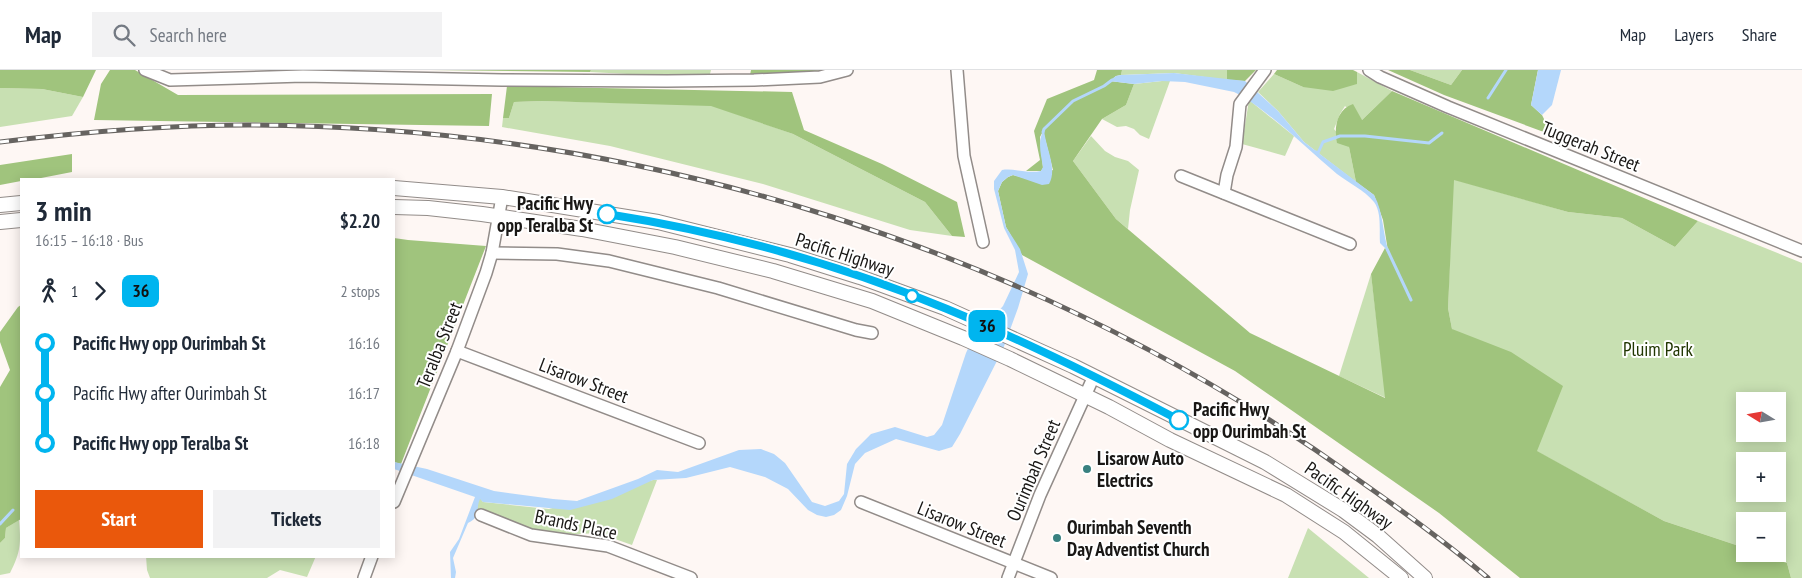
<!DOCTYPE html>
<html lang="en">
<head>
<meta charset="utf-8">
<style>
  :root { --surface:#fff; --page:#f2f2f3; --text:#1f2937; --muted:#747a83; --line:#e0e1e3; --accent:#ea580c }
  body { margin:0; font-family:"PT Sans Narrow",sans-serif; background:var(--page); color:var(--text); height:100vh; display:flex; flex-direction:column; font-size:19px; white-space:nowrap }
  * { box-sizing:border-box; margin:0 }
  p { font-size:16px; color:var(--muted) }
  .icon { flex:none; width:28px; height:28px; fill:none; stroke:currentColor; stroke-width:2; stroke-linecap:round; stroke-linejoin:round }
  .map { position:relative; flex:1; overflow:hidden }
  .side { position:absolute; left:20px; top:108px; width:375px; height:380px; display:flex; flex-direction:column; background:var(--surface); border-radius:0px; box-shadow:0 2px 12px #0003 }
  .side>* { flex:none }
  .badge { padding:0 10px; border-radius:8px; font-size:18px; line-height:32px }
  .needle { width:32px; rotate:281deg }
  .fabs { position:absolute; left:1736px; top:322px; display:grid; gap:10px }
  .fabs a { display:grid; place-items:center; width:50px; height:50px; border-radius:0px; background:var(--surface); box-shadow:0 2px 12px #0003; font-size:25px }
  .map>.badge { position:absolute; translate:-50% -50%; box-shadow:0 0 0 2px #fff }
  .legs { display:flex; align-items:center; gap:8px; height:55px; padding:0 15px; font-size:16px }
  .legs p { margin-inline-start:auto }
  .overview { display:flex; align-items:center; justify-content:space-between; height:85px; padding:0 15px }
  h1 { font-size:28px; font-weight:800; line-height:38px }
  .primary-button { display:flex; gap:10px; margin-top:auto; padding:10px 15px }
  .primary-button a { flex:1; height:58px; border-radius:0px; background:var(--accent); color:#fff; font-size:20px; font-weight:800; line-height:58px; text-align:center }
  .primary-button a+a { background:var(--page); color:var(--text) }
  ul { padding:0 15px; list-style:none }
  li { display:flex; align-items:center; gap:18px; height:50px; font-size:19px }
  li i { display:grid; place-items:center; width:8px; height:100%; margin:0 6px; background:currentColor }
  li i::after { content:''; width:12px; height:12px; margin:-6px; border:4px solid; border-radius:50%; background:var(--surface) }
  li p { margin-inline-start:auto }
  li:first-child i { background:linear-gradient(#0000 50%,currentColor 0) }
  li:last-child i { background:linear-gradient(currentColor 50%,#0000 0) }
  header { display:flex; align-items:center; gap:30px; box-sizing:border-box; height:70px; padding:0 25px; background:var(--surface); border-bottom:1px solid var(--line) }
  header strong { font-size:24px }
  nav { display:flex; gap:28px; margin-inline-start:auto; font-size:18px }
  .search { width:350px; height:45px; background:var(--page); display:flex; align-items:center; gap:12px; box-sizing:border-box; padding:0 18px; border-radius:0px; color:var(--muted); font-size:19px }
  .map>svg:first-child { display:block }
  .green { fill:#c8e0b2; fill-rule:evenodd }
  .forest { fill:#a0c47d }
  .water { fill:#b4d7fb }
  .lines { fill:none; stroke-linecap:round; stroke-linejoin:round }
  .stream { stroke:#b4d7fb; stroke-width:3 }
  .minor-casing { stroke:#928c89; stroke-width:14 }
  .major-casing { stroke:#928c89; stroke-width:16 }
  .minor { stroke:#fff; stroke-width:11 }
  .major { stroke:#fff; stroke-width:14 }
  .rail-casing { stroke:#666360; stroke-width:5 }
  .rail { stroke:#fff; stroke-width:3; stroke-dasharray:9; stroke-linecap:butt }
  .line-1-casing { stroke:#fff; stroke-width:11 }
  .line-1 { stroke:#00b5ef; stroke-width:8 }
  .stop-1-dot { fill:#fff; stroke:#00b5ef; stroke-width:2.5 }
  .poi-dot { fill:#398180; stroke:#fff; stroke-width:2 }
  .labels { text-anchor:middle; stroke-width:4; stroke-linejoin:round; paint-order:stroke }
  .street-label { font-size:19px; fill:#191715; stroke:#fff }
  .stop-label { font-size:19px; font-weight:bold; fill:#191715; stroke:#fff; text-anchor:end }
  .park-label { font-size:19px; fill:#213602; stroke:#fff }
  .poi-label { font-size:19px; font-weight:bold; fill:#191715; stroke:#fff; text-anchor:start }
</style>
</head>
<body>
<header>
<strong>Map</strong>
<div class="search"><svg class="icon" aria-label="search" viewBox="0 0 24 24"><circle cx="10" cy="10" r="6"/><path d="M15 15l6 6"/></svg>Search here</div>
<nav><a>Map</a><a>Layers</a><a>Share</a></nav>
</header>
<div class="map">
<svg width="1802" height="508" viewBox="0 0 1802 508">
  <rect width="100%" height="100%" fill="#fef7f4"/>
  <!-- green -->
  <g class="green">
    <polygon points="591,0 711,0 710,4 665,6 590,2"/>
    <polygon points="1122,0 1227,0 1227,10 1174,3 1121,5"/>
    <polygon points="1410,0 1462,0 1451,15"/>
    <polygon points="1357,2 1392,21 1361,51 1345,36 1340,44 1334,59 1349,77 1356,112 1304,72 1278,41 1258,22 1274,4 1303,17 1357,14"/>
    <polygon points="1162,11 1170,11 1149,69 1140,65 1134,59 1126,56 1117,57 1102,49 1126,35 1134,14"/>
    <polygon points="0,18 42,19 83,27 72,46 0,57"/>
    <polygon points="1249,30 1294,66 1285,86 1242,74"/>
    <polygon points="542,31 711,35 793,64 925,132 952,166 910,160 763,114 610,76 502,57 503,48 509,48 514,32"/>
    <polygon points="1091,66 1105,81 1115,87 1128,91 1139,100 1130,140 1128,159 1116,149 1073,91"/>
    <path d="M1453 109 1568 142 1622 148 1675 177 1698 151 1802 193V508H1791L1787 493 1761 484H1778V451H1745V478L1664 451 1536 381 1452 259 1448 238ZM1745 331H1778V364H1745ZM1745 391H1778V424H1745Z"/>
    <polygon points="1371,204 1386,328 1339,306"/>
    <polygon points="653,410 657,410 632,475 598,463 562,465 532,459 473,440 479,426 483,432 549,439"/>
    <path d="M19 450C21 473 21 482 10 503L0 505V473L5 468 6 458Z"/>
    <polygon points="1308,458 1369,508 1288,508"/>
    <polygon points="146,486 316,486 307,507 280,500 267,508 150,508 147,500"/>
  </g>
  <!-- forest -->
  <g class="forest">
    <polygon points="0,0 96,0 83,27 42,19 0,18"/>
    <polygon points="110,0 135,0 178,25 492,24 489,56 94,50 101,14"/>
    <polygon points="430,0 591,0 590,2"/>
    <polygon points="751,0 827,0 750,5"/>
    <path d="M1097 0H1122L1121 5 1116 6 1110 11 1134 14 1126 35 1102 49 1073 91 1116 149 1250 263 1385 328 1371 204 1385 178 1388 181 1383 150 1374 125 1356 112 1349 77 1337 73C1334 58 1336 40 1353 34L1362 50 1392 21 1698 151 1675 177 1622 148 1568 142 1454 110 1448 238 1452 259 1511 282 1563 316 1537 381 1664 451 1745 478V484H1761L1787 493 1791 508H1520L1439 443 1235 301 1022 185 1006 157 998 121 1002 112 1008 107 1013 105 1027 109 1053 100 1043 61 1040 67 1043 98 1041 101H1026L1040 90 1034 61 1047 29 1094 10Z"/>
    <polygon points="1227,0 1256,0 1245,11 1227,10"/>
    <polygon points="1277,0 1353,0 1357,2 1357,14 1333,21 1303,17 1274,4"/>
    <polygon points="1388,0 1410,0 1451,15 1462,0 1538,0 1531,35 1542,45 1552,65 1444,25"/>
    <polygon points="507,16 792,22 804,60 882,94 957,132 965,167 952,166 925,132 793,64 711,36 542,31 514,32 509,48 503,48"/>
    <polygon points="72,84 72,102 36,109 21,109 21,111 0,115 0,95"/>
    <polygon points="394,168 408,170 486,176 401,394 394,392"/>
    <polygon points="21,235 21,449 6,458 5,468 0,473 0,317 10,300 0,272 0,262 18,237"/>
  </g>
  <!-- water -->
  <g class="water">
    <polygon points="1538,0 1561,0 1552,35 1542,45 1531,35"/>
    <path d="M1174 3 1245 11 1278 41 1304 72 1374 125C1384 143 1382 163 1389 182L1380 173C1379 160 1382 143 1374 132 1364 120 1349 113 1337 104 1305 77 1276 47 1240 25L1234 22 1185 12 1162 11 1134 14 1109 11 1116 6 1121 5Z"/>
    <path d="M1044 59C1045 77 1058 98 1049 114L1042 115 1013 105 1008 107 1002 112 998 121 1006 157 1020 179 1028 204 1018 238 1003 279 960 364 952 377 939 381 896 369 865 383 855 394 847 426 841 440 834 445 826 447 817 445 808 440 788 419 765 407 730 397 686 408 653 410 612 429 570 440 483 432 480 429C475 440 482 446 468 453L453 488 456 502 455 508H451L450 482 459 469 475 427 394 399V392L427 399 494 421 553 429 577 431 638 409 657 400 678 402 739 380 761 379 774 384 785 393 812 432 825 436 839 431 844 424 847 394 856 379 871 364 895 357 927 367 934 365 942 355 966 283 972 270 1003 236 1019 202 1015 180 1004 158 994 119V111L1002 100C1015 98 1027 104 1041 101L1043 97C1041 84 1037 72 1044 59Z"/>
  </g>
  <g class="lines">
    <!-- stream -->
    <g class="stream">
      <polyline points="1488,28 1506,0"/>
      <polyline points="1043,62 1044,59 1073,31 1104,16 1112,10"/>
      <polyline points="1316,82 1318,83 1323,72 1340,66 1365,66 1429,73 1442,63"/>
      <polyline points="1387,179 1411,230"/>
      <polyline points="0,454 13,440"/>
    </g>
    <defs>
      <g id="minor">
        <polyline points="145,0 170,10 303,6 502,10 667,11 754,10 820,7 847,0"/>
        <polyline points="957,0 964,86 983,172"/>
        <polyline points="1369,0 1380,7 1448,37 1802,181"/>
        <polyline points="1181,106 1350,174"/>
        <polyline points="1224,123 1227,105 1236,77 1240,34 1265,0"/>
        <polyline points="492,183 557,184 609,191 718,218 856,260 872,263"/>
        <polyline points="457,281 699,373"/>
        <polyline points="394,432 457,281 486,203 492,183 502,127"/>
        <polyline points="861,432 1051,508"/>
        <polyline points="481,445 531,465 608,476 691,508"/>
        <polyline points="364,508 372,486"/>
        <polyline points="1008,508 1040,425 1094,306"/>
      </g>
      <g id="major">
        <polyline points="394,118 502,127 658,152 790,185 860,207 945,238 1073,296 1265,392 1343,440 1378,466 1425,508"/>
        <polyline points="0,135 21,133"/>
        <polyline points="394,137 428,138 482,144 582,159 675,177 773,201 872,231 963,268 1010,289 1109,337 1170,370 1286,425 1344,462 1401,508"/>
        <polyline points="0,152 21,150"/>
      </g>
    </defs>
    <!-- minor casing -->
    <use href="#minor" class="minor-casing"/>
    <!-- major casing -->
    <use href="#major" class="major-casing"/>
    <!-- minor -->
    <use href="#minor" class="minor"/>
    <!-- major -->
    <use href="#major" class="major"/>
    <defs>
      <path id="rail" d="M0 72C82 62 165 55 248 55 644 56 1038 180 1360 411 1404 442 1447 473 1488 508"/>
    </defs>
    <!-- rail casing -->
    <use href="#rail" class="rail-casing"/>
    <!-- rail -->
    <use href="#rail" class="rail"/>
  </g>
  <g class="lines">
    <defs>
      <path id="line-1" d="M607 144C722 162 839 194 947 239 1027 272 1103 310 1179 350"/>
    </defs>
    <!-- line-1 casing -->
    <use href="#line-1" class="line-1-casing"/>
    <!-- line-1 -->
    <use href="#line-1" class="line-1"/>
  </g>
  <!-- markers -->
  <g class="stop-1-dot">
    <circle cx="607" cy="144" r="9"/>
    <circle cx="912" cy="226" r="6"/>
    <circle cx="1179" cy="350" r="9"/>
  </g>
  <g class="poi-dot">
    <circle cx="1087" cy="399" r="5"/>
    <circle cx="1057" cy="468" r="5"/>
  </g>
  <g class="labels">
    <!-- street labels -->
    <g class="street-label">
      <text transform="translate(1591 76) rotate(22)" y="7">Tuggerah Street</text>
      <text transform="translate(845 184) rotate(18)" y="7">Pacific Highway</text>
      <text transform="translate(439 275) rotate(-68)" y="7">Teralba Street</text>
      <text transform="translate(584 310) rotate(21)" y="7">Lisarow Street</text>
      <text transform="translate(1033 400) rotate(-67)" y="7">Ourimbah Street</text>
      <text transform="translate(1349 425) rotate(35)" y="7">Pacific Highway</text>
      <text transform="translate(576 454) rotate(12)" y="7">Brands Place</text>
      <text transform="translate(962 454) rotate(22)" y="7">Lisarow Street</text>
    </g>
    <!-- stop labels -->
    <g class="stop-label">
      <text x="593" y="140">Pacific Hwy<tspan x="593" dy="22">opp Teralba St</tspan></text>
      <text x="1193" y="346" text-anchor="start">Pacific Hwy<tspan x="1193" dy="22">opp Ourimbah St</tspan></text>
    </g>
    <!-- park labels -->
    <g class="park-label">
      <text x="1658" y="286">Pluim Park</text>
    </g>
    <!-- poi labels -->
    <g class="poi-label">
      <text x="1097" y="395">Lisarow Auto<tspan x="1097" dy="22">Electrics</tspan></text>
      <text x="1067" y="464">Ourimbah Seventh<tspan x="1067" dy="22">Day Adventist Church</tspan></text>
    </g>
  </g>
</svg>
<div class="fabs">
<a><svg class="needle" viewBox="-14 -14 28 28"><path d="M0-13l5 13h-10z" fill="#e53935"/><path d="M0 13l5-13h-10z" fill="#747a83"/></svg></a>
<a>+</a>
<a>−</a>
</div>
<b class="badge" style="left:987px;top:256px;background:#00b5ef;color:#111">36</b>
<section class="side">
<div class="overview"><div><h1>3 min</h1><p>16:15 – 16:18 · Bus</p></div><b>$2.20</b></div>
<div class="legs"><svg class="icon" aria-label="walk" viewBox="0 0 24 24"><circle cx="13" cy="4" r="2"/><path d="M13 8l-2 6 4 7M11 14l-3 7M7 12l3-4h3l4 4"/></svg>1<svg class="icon" aria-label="forward" viewBox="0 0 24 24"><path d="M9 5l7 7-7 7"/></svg><b class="badge" style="background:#00b5ef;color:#111">36</b><p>2 stops</p></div>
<ul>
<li><i style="color:#00b5ef"></i><b>Pacific Hwy opp Ourimbah St</b><p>16:16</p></li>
<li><i style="color:#00b5ef"></i><span>Pacific Hwy after Ourimbah St</span><p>16:17</p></li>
<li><i style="color:#00b5ef"></i><b>Pacific Hwy opp Teralba St</b><p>16:18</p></li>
</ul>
<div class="primary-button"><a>Start</a><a>Tickets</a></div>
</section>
</div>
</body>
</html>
